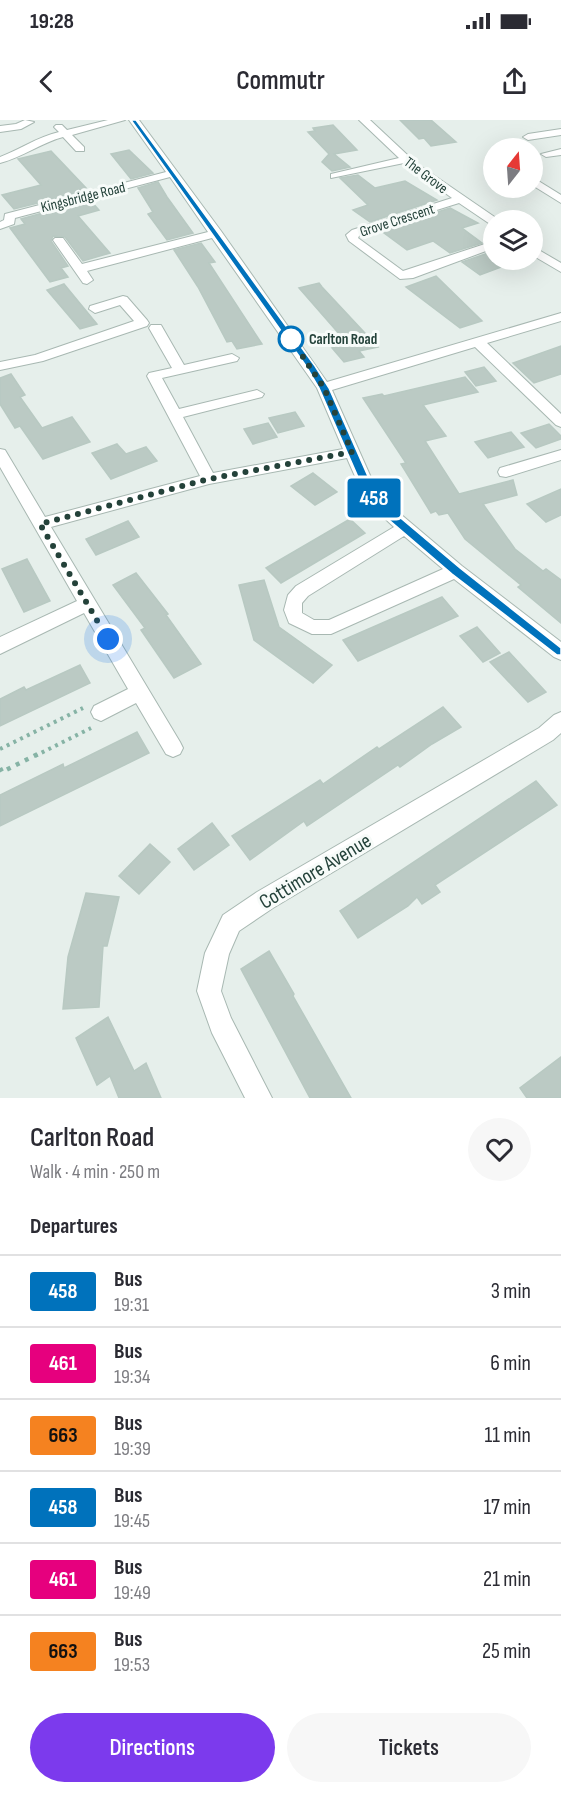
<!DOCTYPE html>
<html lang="en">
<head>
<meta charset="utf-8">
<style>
  :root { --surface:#fff; --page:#f7f7f7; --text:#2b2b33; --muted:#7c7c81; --line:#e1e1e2; --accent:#7c3aed }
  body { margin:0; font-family:"Sofia Sans Condensed",sans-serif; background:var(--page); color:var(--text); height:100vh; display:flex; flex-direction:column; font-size:22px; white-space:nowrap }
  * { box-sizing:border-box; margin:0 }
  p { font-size:20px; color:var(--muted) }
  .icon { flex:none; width:33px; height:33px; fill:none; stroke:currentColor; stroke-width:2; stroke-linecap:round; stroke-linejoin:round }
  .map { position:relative; height:978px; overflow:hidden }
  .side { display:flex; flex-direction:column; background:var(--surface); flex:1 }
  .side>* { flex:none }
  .badge { padding:0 12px; border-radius:4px; font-size:21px; line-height:39px }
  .needle { width:39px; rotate:17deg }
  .tools { position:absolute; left:483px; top:18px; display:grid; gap:12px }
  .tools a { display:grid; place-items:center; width:60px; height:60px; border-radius:50%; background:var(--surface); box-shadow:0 6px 24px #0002; font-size:30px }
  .you { position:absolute; width:30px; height:30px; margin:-15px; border:4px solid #fff; border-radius:50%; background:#1a73e8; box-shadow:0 0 0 9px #1a73e833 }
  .map>.badge { position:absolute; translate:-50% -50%; box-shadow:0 0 0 3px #fff }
  h2 { padding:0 30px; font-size:22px; line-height:54px }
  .round { display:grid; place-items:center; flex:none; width:63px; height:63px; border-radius:32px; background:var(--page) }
  .headline { display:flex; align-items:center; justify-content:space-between; height:102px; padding:0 30px }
  h1 { font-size:28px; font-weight:600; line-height:45px }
  .button { display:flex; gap:12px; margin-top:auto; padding:12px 30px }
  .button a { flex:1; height:69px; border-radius:36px; background:var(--accent); color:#fff; font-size:24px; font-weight:600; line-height:69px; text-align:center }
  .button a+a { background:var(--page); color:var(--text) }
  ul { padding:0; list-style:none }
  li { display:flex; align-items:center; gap:18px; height:72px; padding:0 30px; border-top:2px solid var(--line) }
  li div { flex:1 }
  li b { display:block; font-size:22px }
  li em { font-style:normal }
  li .badge { min-width:66px; font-weight:700; text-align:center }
  .status { display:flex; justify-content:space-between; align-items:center; height:42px; padding:0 30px; background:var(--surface); direction:ltr }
  .status svg { height:16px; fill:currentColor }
  header { display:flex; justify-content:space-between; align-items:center; height:78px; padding:0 30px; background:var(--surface); font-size:27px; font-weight:600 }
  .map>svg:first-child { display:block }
  .building { fill:#bbcac4; stroke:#b8c9c2; stroke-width:1.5 }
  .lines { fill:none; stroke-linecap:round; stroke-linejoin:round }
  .minor-casing { stroke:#a8b8b2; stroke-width:2 }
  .path-far1 { stroke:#86b3a5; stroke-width:4; stroke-dasharray:3 4.5; stroke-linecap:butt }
  .path { stroke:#86b3a5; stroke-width:4.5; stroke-dasharray:4 6; stroke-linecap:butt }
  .minor { fill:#fff; fill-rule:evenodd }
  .line { fill:#0072bc; stroke:#fff; stroke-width:1.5 }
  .walk { stroke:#24423a; stroke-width:6; stroke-dasharray:0 10.8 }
  .stop-dot { fill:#fff; stroke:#0072bc; stroke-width:3 }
  .labels { text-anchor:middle; stroke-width:6; stroke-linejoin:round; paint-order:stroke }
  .far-street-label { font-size:15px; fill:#24423a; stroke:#f7fbf9 }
  .far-stop-label { font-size:15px; font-weight:bold; fill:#24423a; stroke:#f7fbf9; text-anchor:start }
  .near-street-label { font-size:21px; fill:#24423a; stroke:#f7fbf9 }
</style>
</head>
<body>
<div class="status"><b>19:28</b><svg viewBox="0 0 49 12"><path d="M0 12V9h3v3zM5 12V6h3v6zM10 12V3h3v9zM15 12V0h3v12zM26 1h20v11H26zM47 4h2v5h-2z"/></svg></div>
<header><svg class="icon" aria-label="back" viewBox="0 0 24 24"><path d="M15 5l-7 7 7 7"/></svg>Commutr<svg class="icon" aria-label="share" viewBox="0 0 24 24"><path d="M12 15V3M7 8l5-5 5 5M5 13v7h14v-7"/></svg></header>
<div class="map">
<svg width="561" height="978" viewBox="0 0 561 978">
  <rect width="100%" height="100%" fill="#e6efeb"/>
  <!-- building -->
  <g class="building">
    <polygon points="400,0 431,0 456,22 431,26 424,18 419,19"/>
    <polygon points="333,5 357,30 334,34 350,47 332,51 322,42 329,34 308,12 315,11 313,8"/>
    <polygon points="129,30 152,52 153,53 131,59 111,34"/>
    <polygon points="51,31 86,68 80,70 82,72 14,89 2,75 41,65 18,39"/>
    <polygon points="358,55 375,68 405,61 437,80 370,102 353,90 368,85 340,58"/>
    <polygon points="158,62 167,77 193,113 167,120 148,94 153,92 138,68"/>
    <polygon points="90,80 99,90 78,96 110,133 83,141 65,117 53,116 51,121 68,146 61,148 68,157 50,162 10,108 25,104 21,99"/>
    <polygon points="450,88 478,103 462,108 482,123 450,133 433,121 407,130 380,110"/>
    <polygon points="201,123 215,142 209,143 262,224 237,229 232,221 227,222 198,167 174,130"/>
    <polygon points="494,131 494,140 507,140 512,143 480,155 462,142"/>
    <polygon points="436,156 482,201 460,208 406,167"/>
    <polygon points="319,163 322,167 378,227 359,231 364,237 344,242 332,228 348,224 299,168"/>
    <polygon points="64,164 97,204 80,209 47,170"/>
    <polygon points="561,226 561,254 534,263 513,243"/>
    <polygon points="484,247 496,261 476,266 465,252"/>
    <polygon points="11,254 25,275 20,277 42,308 72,297 90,322 43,339 20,306 15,308 0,284 0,258"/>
    <polygon points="465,257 478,272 423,285 446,316 425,321 459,374 513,360 517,375 483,384 515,429 543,451 546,449 561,460 561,503 518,467 521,465 465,419 448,393 439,395 436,391 431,393 401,344 406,343 363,278 382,274 384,276"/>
    <polygon points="295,292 304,306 278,313 269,298"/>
    <polygon points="268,303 277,317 253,324 244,309"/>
    <polygon points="549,304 561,316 561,319 536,328 521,313"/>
    <polygon points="511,312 524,327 488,338 475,322"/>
    <polygon points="117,324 126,334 146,327 157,341 111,359 92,333"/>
    <polygon points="313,353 337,372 315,385 291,366"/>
    <polygon points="561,369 561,395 546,402 527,384"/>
    <polygon points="350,399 365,413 281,463 266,448"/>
    <polygon points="128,401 139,417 96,435 86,419"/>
    <polygon points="27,439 50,481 24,492 2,449"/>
    <polygon points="136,453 168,494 166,495 201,544 174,558 141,510 145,508 113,465"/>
    <polygon points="264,460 279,507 332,545 313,563 254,520 239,465"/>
    <polygon points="442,477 458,496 358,541 343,520"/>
    <polygon points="477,507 500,533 483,542 460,516"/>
    <polygon points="509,532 546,572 528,582 490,542"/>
    <polygon points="80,545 90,563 0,606 0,579 24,567 26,570"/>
    <polygon points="443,587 461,607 432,624 400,647 398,645 307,706 304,701 250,740 232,716 320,660 323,664 377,627 379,629"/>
    <polygon points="137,612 149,633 0,706 0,675 63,644 64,648"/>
    <polygon points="536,661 557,685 435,765 440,772 422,784 417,777 408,786 358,818 340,791"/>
    <polygon points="212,703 229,725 194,750 178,729"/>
    <polygon points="150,724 170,742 139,774 119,756"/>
    <polygon points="86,773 119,777 107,826 103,826 99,887 63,889 68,837"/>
    <polygon points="269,831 294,874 293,876 351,978 310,978 241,849"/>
    <polygon points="108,897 134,951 146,943 161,978 119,978 110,956 97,965 76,918"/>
    <polygon points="561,937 561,978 527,978 520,968"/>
  </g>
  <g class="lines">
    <defs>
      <g id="minor">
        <polygon points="25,0 34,2 21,9 0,12 0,6 16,4"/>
        <path d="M108 0H125L72 15 84 27V31H76L63 17C41 23 23 37 0 43V37C21 29 37 17 59 12L54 7 56 5H62L67 10Z"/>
        <path d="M129 0H139L221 111 327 262 561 193V201L487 223 561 294V307L556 305 475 227 332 270 377 371 385 381 462 446 561 522V540L554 537 454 459 331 514H312L289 503 284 490 288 475 296 466 394 407C367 383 361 371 347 338L209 364 51 407 180 622 183 628 180 634 173 637 166 634 136 583 101 601 94 598 91 592 94 586 128 569 84 493 0 534V517L77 481 0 347V329L5 330 45 397 200 356 147 256 149 253 172 248 149 208 151 205H161L184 245 232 234 239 238 237 241 162 258 179 289 257 270 264 274 262 277 183 297 213 353 343 329 317 268 212 118 87 151 93 160 87 164 83 163 53 120 55 118H63L82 144 208 112 170 57 15 98 14 104 0 109V102L4 100 5 94 166 52ZM404 416 443 449 329 500H314L302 493V483L308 476Z"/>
        <polygon points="359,0 370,0 416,43 499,100 494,100 494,105 490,104 459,83 360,114 358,118 403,151 494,121 494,128 413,158 400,159 349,121 346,115 352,110 452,78 404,43 331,58 331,54 399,38"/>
        <polygon points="561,9 561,15 528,20 523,17 528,14"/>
        <polygon points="561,29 561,35 546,37 541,34"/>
        <polygon points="532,57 561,75 561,83 532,65"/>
        <polygon points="532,126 561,143 561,152 532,135"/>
        <polygon points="123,176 127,177 147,200 149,203 147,206 43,241 0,250 0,242 35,235 134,201 120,185 95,193 89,189 90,186"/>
        <polygon points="561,330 561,340 506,357 500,356 498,352 500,348"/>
        <polygon points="561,592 561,613 553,620 273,788 239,811 229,834 221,871 231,898 272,978 245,978 212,913 197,871 205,833 223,795 257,772 539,608 554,595"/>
      </g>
    </defs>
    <!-- minor casing -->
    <use href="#minor" class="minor-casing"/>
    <!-- path-far1 -->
    <g class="path-far1">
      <polyline points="0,629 83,588"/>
      <polyline points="35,636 91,608"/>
    </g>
    <!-- path -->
    <polyline class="path" points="0,648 2,652 38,634"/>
    <!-- minor -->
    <use href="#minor" class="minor"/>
  </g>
  <!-- line -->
  <polygon class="line" points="131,0 136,0 315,246 329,268 375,372 383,383 460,448 561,528 561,535 557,535 452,454 375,388 365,373 319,268 306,246"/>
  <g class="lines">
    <!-- walk -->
    <polyline class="walk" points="108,519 40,404 209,359 352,332 324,268 291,219"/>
  </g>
  <!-- markers -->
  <circle class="stop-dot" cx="291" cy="219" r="12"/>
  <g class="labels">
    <!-- far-street labels -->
    <g class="far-street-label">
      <text transform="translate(426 55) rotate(37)" y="5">The Grove</text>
      <text transform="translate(83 77) rotate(-14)" y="5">Kingsbridge Road</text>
      <text transform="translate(397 100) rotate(-18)" y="5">Grove Crescent</text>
    </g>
    <!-- far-stop labels -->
    <g class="far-stop-label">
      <text x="309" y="224">Carlton Road</text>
    </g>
    <!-- near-street labels -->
    <g class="near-street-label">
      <text transform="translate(315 751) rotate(-31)" y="7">Cottimore Avenue</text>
    </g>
  </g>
</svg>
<div class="tools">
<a><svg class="needle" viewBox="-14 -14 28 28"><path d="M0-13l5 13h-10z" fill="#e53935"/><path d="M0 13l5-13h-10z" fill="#7c7c81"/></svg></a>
<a><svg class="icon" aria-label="layers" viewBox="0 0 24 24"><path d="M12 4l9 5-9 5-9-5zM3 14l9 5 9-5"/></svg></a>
</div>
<div class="you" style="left:108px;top:519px"></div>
<b class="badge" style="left:374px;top:378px;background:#0072bc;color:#fff">458</b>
</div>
<section class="side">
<div class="headline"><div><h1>Carlton Road</h1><p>Walk · 4 min · 250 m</p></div><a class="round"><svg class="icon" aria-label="heart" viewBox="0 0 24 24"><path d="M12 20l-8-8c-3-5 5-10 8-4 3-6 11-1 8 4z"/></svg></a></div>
<h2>Departures</h2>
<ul>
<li><span class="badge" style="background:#0072bc;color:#fff">458</span><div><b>Bus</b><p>19:31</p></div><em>3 min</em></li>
<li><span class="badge" style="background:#e6007e;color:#fff">461</span><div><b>Bus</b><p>19:34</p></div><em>6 min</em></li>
<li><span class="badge" style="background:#f58220;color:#111">663</span><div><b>Bus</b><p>19:39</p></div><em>11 min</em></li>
<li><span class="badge" style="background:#0072bc;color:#fff">458</span><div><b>Bus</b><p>19:45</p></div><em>17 min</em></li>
<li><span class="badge" style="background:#e6007e;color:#fff">461</span><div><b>Bus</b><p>19:49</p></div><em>21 min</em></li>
<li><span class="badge" style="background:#f58220;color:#111">663</span><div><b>Bus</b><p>19:53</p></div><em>25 min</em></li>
</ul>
<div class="button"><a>Directions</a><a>Tickets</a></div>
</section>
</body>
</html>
